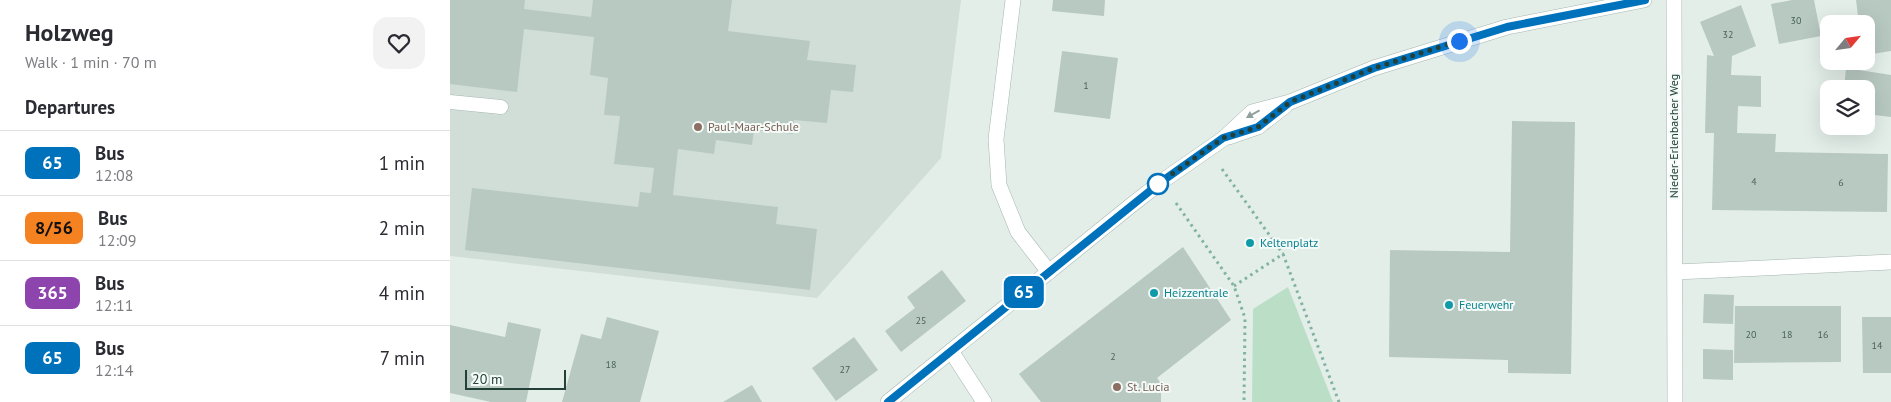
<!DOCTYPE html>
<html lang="en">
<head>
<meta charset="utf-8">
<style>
  :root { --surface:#fff; --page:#f2f2f3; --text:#2b2b33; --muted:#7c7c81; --line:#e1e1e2 }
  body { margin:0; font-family:"PT Sans",sans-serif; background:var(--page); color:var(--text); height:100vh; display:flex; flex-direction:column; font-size:19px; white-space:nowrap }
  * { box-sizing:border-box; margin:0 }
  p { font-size:16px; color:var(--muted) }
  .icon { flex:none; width:28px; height:28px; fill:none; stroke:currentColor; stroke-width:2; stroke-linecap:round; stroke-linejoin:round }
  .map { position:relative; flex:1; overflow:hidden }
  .sheet { display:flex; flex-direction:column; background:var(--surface); width:450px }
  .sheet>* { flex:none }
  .badge { padding:0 10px; border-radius:8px; font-size:18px; line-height:32px }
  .needle { width:32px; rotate:61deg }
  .tools { position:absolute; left:1370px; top:15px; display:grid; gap:10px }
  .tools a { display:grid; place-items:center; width:55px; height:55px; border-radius:10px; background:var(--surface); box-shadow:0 5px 20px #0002; font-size:25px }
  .scale { position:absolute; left:15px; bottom:12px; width:101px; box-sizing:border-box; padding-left:5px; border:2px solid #224038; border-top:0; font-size:14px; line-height:18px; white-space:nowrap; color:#224038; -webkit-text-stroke:4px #f4faf7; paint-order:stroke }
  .you { position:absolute; width:25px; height:25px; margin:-12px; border:4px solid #fff; border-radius:50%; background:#1a73e8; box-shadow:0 0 0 8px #1a73e833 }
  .map>.badge { position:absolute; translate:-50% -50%; box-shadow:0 0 0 2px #fff }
  h2 { padding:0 25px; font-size:19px; line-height:45px }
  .round { display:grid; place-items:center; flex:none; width:52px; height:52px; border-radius:15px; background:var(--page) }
  .head { display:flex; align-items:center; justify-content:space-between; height:85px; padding:0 25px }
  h1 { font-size:24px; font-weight:800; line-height:38px }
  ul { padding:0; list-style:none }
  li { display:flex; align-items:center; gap:15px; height:65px; padding:0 25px; border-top:1px solid var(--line) }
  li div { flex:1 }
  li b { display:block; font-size:19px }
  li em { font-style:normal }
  li .badge { min-width:55px; font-weight:700; text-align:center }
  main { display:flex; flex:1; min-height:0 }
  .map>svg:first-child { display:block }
  .built { fill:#d1ded8 }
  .green { fill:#bbdfc6 }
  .building { fill:#b8c9c2 }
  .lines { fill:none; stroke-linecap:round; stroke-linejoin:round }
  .service-casing { stroke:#a5b6b0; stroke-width:15 }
  .minor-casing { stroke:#a5b6b0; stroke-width:16 }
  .tertiary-casing { stroke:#a5b6b0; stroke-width:16 }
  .path { stroke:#82b2a4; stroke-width:3; stroke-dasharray:2.5 4; stroke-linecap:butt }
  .service { stroke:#fff; stroke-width:14 }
  .minor { stroke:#fff; stroke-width:15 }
  .tertiary { stroke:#fff; stroke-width:15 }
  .oneway { fill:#90a09c }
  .line-casing { stroke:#fff; stroke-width:11 }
  .line { stroke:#0072bc; stroke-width:8 }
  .walk { stroke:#224038; stroke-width:5; stroke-dasharray:0 9 }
  .education-dot { fill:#8d6e63; stroke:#f4faf7; stroke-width:2 }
  .stop-dot { fill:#fff; stroke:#0072bc; stroke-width:2.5 }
  .culture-dot { fill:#0f9aa8; stroke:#f4faf7; stroke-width:2 }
  .labels { text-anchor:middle; stroke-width:4; stroke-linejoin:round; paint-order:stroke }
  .number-label { font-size:10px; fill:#48625a }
  .education-label { font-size:12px; fill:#785e54; stroke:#f4faf7; text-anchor:start }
  .street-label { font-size:12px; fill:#224038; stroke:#f4faf7 }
  .culture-label { font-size:12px; fill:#0d838f; stroke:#f4faf7; text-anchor:start }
</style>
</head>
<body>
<main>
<section class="sheet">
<div class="head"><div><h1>Holzweg</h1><p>Walk · 1 min · 70 m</p></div><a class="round"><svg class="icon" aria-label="heart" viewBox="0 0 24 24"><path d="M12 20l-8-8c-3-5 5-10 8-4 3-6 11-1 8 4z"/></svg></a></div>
<h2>Departures</h2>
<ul>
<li><span class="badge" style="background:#0072bc;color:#fff">65</span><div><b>Bus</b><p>12:08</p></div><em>1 min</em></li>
<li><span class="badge" style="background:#f58220;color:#111">8/56</span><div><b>Bus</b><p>12:09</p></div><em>2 min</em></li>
<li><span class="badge" style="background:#8e44ad;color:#fff">365</span><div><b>Bus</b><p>12:11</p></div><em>4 min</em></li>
<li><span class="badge" style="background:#0072bc;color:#fff">65</span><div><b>Bus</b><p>12:14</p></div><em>7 min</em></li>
</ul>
</section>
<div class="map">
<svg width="1441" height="402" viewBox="0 0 1441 402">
  <rect width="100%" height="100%" fill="#e3eee9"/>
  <!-- built -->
  <polygon class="built" points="0,0 511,0 491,158 367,298 0,256"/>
  <!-- green -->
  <polygon class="green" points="838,287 883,402 802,402 803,309"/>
  <!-- building -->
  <g class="building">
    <polygon points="0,0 75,0 74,9 141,17 143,0 282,0 278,31 360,41 357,60 406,65 403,92 381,90 377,123 344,120 343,134 304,130 302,145 266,140 264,154 228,149 223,195 328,207 326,224 367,229 360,290 15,250 22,188 188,207 190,192 201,193 204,168 164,164 170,116 154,115 158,78 140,75 144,37 74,29 67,92 0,84"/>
    <polygon points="603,0 655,0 654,16 602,11"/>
    <polygon points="1342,0 1364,0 1371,36 1329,44 1321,4"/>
    <polygon points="1406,0 1441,0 1441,51 1416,55 1416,24 1409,24"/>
    <polygon points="1291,5 1306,46 1282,56 1281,75 1311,76 1311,107 1288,106 1287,133 1326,134 1325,152 1438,154 1437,212 1262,210 1264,133 1255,133 1257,55 1264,56 1250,22"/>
    <polygon points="612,51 668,58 660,119 604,112"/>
    <polygon points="1396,68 1441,75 1441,117 1416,114 1416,89 1394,89"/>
    <polygon points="1062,121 1125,122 1121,374 1058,373 1058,360 939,357 940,250 1060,252"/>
    <polygon points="733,247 781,320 707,378 711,383 711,402 591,402 569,374"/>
    <polygon points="492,270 516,301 451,352 435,331 465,308 457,297"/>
    <polygon points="1254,294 1284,295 1283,324 1253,323"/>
    <polygon points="1285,306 1391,306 1391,362 1284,363"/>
    <polygon points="157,317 209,331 190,402 112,402 131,334 151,339"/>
    <polygon points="1412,317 1441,317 1441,373 1413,373"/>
    <polygon points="58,322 91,329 76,402 41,402 0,393 0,325 55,337"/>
    <polygon points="404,337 428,370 386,401 362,368"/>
    <polygon points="1253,349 1283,350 1283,380 1253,379"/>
    <polygon points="302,385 312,402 273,402"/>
  </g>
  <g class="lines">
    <defs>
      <polyline id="service" points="0,102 51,107"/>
      <g id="minor">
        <polyline points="563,0 546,139 549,185 568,232 599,272"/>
        <polyline points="1224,0 1225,402"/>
        <polyline points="1225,272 1441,262"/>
        <polyline points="501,351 534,402"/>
      </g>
      <g id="tertiary">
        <polyline points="779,137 808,127 835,106"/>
        <polyline points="438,402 679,207 711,182 773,139 802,112 840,102 924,68 1057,27 1194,0"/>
      </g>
    </defs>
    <!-- service casing -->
    <use href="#service" class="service-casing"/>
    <!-- minor casing -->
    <use href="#minor" class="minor-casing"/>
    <!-- tertiary casing -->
    <use href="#tertiary" class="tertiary-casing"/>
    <!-- path -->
    <g class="path">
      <polyline points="772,169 833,254"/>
      <polyline points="726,203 784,286 795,318 794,402"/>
      <polyline points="784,286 833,254 889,402"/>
    </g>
    <!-- service -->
    <use href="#service" class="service"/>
    <!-- minor -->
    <use href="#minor" class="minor"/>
    <!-- tertiary -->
    <use href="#tertiary" class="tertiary"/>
  </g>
  <!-- one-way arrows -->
  <defs><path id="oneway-solid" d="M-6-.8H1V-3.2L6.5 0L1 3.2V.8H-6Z" transform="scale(1.25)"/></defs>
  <use class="oneway" href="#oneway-solid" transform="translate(803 114) rotate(151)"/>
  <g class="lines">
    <defs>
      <polyline id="line" points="438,402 711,182 773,138 808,127 840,102 924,68 1057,27 1195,0"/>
    </defs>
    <!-- line casing -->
    <use href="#line" class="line-casing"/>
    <!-- line -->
    <use href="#line" class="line"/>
    <!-- walk -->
    <polyline class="walk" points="708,184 773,138 808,127 840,102 924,68 1009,41"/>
  </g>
  <!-- markers -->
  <g class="education-dot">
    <circle cx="248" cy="127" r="5"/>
    <circle cx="667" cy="387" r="5"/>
  </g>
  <circle class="stop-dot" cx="708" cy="184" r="10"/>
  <g class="culture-dot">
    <circle cx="800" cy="243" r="5"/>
    <circle cx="704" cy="293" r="5"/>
    <circle cx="999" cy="305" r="5"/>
  </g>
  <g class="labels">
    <!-- number labels -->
    <g class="number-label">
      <text x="1346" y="24">30</text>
      <text x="1278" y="38">32</text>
      <text x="636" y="89">1</text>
      <text x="1304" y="185">4</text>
      <text x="1391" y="186">6</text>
      <text x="471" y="324">25</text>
      <text x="1301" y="338">20</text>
      <text x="1337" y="338">18</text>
      <text x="1373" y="338">16</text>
      <text x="1427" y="349">14</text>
      <text x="663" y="360">2</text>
      <text x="161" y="368">18</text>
      <text x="395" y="373">27</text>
    </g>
    <!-- education labels -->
    <g class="education-label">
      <text x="258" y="131">Paul-Maar-Schule</text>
      <text x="677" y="391">St. Lucia</text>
    </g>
    <!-- street labels -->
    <g class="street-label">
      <text transform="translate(1224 136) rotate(-90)" y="4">Nieder-Erlenbacher Weg</text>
    </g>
    <!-- culture labels -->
    <g class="culture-label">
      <text x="810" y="247">Keltenplatz</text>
      <text x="714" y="297">Heizzentrale</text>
      <text x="1009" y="309">Feuerwehr</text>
    </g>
  </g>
</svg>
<div class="tools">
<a><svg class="needle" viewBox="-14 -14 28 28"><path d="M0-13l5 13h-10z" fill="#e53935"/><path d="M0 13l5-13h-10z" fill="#7c7c81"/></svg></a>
<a><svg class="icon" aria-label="layers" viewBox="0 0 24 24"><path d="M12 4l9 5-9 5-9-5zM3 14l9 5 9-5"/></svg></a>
</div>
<div class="scale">20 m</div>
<div class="you" style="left:1009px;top:41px"></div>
<b class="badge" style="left:574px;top:292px;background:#0072bc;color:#fff">65</b>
</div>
</main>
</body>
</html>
